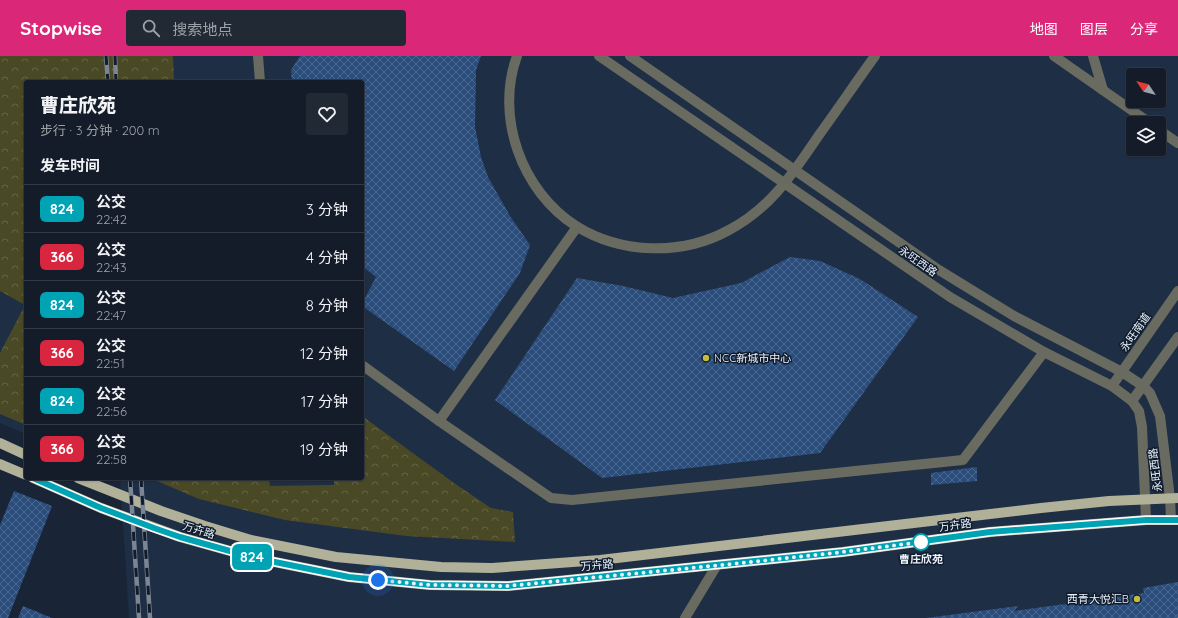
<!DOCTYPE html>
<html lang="zh">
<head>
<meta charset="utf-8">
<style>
  :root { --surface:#131c28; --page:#202934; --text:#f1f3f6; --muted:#9da1a8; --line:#323a45; --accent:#db2777 }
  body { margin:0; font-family:Quicksand,"Noto Sans SC",sans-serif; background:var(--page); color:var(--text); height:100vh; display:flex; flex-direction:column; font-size:15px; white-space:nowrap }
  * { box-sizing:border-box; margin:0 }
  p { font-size:13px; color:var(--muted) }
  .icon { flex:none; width:22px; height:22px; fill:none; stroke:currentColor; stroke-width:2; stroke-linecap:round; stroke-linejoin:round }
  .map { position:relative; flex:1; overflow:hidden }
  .panel { position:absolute; left:24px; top:24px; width:340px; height:400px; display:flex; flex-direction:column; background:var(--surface); border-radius:4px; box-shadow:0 1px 3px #0004,0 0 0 1px var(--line) }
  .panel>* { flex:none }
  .badge { padding:0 8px; border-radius:6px; font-size:14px; line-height:26px }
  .needle { width:26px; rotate:305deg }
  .controls { position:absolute; left:1126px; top:12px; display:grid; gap:8px }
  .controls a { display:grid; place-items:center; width:40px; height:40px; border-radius:4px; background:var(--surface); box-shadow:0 1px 3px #0004,0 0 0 1px var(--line); font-size:20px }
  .you { position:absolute; width:20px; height:20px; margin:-10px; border:3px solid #fff; border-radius:50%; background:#1a73e8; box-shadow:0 0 0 6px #1a73e833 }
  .map>.badge { position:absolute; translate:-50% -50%; box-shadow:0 0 0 2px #fff }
  h2 { padding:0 16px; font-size:15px; line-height:36px }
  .round { display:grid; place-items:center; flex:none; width:42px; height:42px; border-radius:4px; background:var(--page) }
  .head { display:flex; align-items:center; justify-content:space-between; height:68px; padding:0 16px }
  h1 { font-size:19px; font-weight:800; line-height:30px }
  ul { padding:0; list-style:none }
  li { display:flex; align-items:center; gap:12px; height:48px; padding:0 16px; border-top:1px solid var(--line) }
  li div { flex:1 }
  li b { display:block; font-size:15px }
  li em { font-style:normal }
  li .badge { min-width:44px; font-weight:700; text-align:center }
  header { display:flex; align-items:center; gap:24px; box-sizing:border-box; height:56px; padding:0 20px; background:var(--accent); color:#fff }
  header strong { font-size:19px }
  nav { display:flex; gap:22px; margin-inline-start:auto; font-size:14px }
  .search { width:280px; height:36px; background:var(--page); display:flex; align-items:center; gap:10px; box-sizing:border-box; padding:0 14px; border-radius:4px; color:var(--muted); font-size:15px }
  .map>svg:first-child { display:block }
  .built { fill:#1e2e45; fill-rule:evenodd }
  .park { fill:url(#park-crowns) }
  .building { fill:url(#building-cross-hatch) }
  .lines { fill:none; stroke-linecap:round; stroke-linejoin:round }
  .minor { stroke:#6a6b60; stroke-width:10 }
  .major { stroke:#b1b19a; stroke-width:10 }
  .rail-casing { stroke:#7b8593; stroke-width:4.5 }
  .rail { stroke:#101c2c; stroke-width:3; stroke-dasharray:9; stroke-linecap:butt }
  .line-casing { stroke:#fff; stroke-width:9 }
  .line { stroke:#00a3b4; stroke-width:6 }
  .walk { stroke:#e8f1fc; stroke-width:4; stroke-dasharray:0 7.2 }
  .poi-dot { fill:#c2bd3f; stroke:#101c2c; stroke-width:1.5 }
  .stop-dot { fill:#fff; stroke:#00a3b4; stroke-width:2 }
  .labels { text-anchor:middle; stroke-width:3; stroke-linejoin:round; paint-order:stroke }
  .street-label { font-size:11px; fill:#e8f1fc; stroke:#101c2c }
  .poi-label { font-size:11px; fill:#e8f1fc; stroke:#101c2c; text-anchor:start }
  .stop-label { font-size:11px; font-weight:bold; fill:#e8f1fc; stroke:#101c2c }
</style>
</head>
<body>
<header>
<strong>Stopwise</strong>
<div class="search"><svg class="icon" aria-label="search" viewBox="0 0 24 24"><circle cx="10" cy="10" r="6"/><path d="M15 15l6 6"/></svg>搜索地点</div>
<nav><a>地图</a><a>图层</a><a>分享</a></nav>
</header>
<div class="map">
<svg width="1178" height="562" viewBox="0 0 1178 562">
  <defs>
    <pattern id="park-crowns" width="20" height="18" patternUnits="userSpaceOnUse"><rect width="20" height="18" fill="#4a4925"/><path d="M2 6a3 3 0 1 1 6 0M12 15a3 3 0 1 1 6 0" fill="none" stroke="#646446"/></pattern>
    <pattern id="building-cross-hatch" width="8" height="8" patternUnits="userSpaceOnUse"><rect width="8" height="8" fill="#2b4d7c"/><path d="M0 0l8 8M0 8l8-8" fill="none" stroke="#4a6790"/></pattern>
  </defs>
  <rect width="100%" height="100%" fill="#192536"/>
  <!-- built -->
  <path class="built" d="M0 0H1178V562H129L120 422H362V26H26V378L0 367ZM1133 19H1159V45H1133ZM1133 67H1159V93H1133Z"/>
  <!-- park -->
  <g class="park">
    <polygon points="0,0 173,0 174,26 26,26 26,369 0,358 0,297 25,249 0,235"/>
    <polygon points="362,360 454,427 491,452 513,456 515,486 406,480 285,464 199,443 150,422 269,422 270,430 334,429 334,422 362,422"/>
  </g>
  <!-- building -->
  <g class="building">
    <polygon points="300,0 481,0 476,14 475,71 481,101 488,121 510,160 530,189 520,217 454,315 362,250 362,248 376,221 362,210 362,26 292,26 291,14"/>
    <polygon points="790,201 820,205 860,223 918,261 820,397 602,422 495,344 577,222 623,230 673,242 741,227"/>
    <polygon points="977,411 977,425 931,429 931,417"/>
    <polygon points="14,435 52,450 8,562 0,562 0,469"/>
    <polygon points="1178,526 1178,562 926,562 1018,550 1014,555 1144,537 1143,532"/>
    <polygon points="23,550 52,562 18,562"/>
  </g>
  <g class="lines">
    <!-- minor -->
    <g class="minor">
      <polyline points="258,0 260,26"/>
      <path d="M517 0C495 60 521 135 576 170 621 198 682 200 729 174 771 152 793 117 819 79 838 53 856 26 875 0"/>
      <polyline points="599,0 950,241 1044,296 1112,330 1132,345 1139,355 1142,371 1146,464"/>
      <polyline points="630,0 939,214 1014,260 1122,316 1143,330 1150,337 1160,360 1170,442 1171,463"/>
      <polyline points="1054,0 1150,67"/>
      <polyline points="1093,0 1103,34"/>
      <polyline points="1159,74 1178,87"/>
      <polyline points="362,309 439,365 551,442 572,444 963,404 1044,296"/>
      <polyline points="1112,330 1178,235"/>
      <polyline points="1132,345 1178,281"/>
      <polyline points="439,365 577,171"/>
      <polyline points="685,562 717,509"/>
    </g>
    <!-- major -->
    <g class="major">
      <polyline points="0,387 26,399"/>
      <polyline points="0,408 26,419"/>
      <polyline points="33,422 101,452 180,481 255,502 349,521 430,529 508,530 843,496 990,476 1146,464 1178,464"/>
      <polyline points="78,422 161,455 205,470 251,484 336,501 441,511 492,512 600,504 1041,452 1109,445 1178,442"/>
    </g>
    <defs>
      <g id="rail">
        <polyline points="106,0 108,26"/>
        <polyline points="115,0 116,26"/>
        <polyline points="130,422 139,562"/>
        <polyline points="141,422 150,562"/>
      </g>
    </defs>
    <!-- rail casing -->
    <use href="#rail" class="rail-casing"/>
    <!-- rail -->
    <use href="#rail" class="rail"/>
  </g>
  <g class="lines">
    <defs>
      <polyline id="line" points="33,422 101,452 154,472 180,481 255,502 349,521 430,529 508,530 843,496 990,476 1146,464 1178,464"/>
    </defs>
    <!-- line casing -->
    <use href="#line" class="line-casing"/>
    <!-- line -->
    <use href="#line" class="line"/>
    <!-- walk -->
    <polyline class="walk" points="378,524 430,529 508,530 732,508 843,496 921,486"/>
  </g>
  <!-- markers -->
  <g class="poi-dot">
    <circle cx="706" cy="302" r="4"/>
    <circle cx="1137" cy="543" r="4"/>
  </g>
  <circle class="stop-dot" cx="921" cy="486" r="8"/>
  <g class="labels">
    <!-- street labels -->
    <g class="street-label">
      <text transform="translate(918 205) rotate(35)" y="4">永旺西路</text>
      <text transform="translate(1135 276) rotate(-55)" y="4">永旺南道</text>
      <text transform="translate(1155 414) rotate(-97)" y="4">永旺西路</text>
      <text transform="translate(955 469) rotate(-8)" y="4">万卉路</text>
      <text transform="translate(199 474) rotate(17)" y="4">万卉路</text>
      <text transform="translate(597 509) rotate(-5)" y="4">万卉路</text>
    </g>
    <!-- poi labels -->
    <g class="poi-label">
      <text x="714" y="306">NCC新城市中心</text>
      <text x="1129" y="547" text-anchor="end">西青大悦汇B</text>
    </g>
    <!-- stop labels -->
    <g class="stop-label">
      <text x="921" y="507">曹庄欣苑</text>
    </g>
  </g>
</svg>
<div class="controls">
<a><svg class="needle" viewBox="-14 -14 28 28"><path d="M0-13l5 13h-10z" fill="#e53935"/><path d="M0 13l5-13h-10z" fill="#9da1a8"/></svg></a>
<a><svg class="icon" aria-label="layers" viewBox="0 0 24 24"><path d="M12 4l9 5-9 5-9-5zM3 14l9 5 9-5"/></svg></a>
</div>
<div class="you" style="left:378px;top:524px"></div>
<b class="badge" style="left:252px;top:501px;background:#00a3b4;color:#fff">824</b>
<section class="panel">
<div class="head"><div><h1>曹庄欣苑</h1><p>步行 · 3 分钟 · 200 m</p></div><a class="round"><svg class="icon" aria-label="heart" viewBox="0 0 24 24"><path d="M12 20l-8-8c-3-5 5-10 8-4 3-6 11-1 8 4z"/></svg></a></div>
<h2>发车时间</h2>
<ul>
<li><span class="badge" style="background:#00a3b4;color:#fff">824</span><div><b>公交</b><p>22:42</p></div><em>3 分钟</em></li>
<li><span class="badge" style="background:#d7263d;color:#fff">366</span><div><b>公交</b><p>22:43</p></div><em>4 分钟</em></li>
<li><span class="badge" style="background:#00a3b4;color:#fff">824</span><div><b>公交</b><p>22:47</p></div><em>8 分钟</em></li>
<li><span class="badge" style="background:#d7263d;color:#fff">366</span><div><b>公交</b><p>22:51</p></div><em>12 分钟</em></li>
<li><span class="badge" style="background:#00a3b4;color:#fff">824</span><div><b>公交</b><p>22:56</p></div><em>17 分钟</em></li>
<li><span class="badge" style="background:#d7263d;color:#fff">366</span><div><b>公交</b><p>22:58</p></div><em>19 分钟</em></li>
</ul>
</section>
</div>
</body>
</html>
